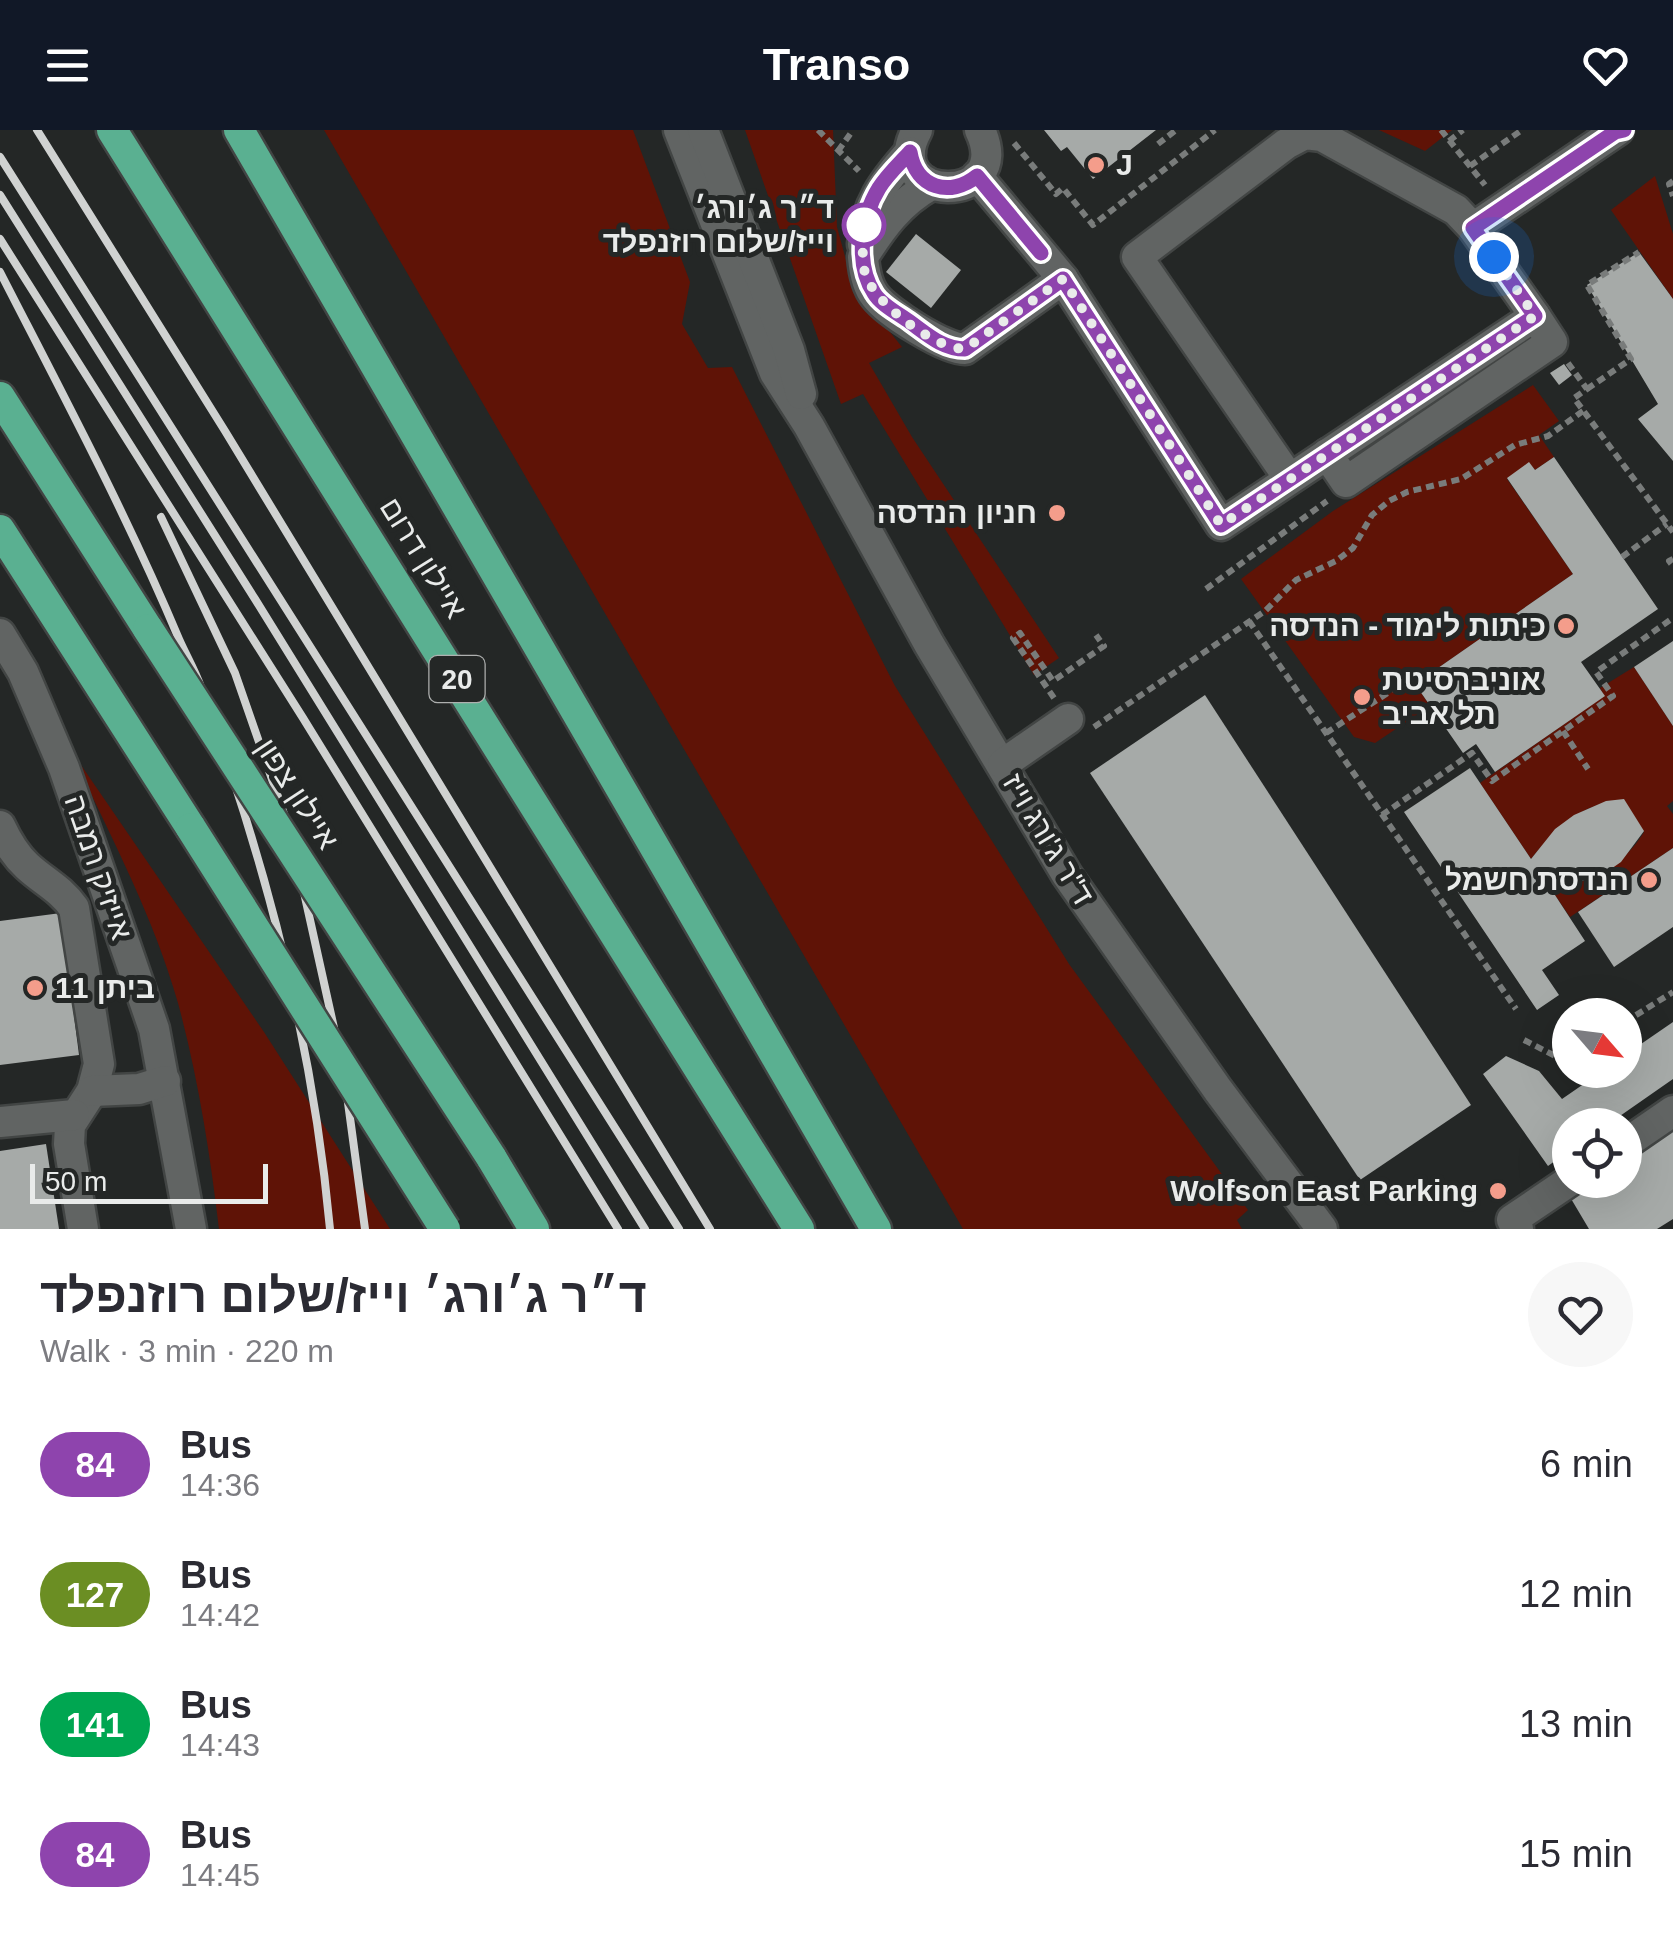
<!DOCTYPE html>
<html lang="en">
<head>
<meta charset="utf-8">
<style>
  :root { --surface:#fff; --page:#f7f7f7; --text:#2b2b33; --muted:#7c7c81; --accent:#111827 }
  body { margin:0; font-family:Arial,Heebo,sans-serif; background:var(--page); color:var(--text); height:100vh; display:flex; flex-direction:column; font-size:38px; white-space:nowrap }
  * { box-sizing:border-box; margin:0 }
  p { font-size:32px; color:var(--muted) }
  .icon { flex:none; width:55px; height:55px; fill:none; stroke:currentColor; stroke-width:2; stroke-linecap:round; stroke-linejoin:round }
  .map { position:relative; height:1099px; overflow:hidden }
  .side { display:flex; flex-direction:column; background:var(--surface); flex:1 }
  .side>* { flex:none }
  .badge { padding:0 20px; border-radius:32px; font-size:35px; line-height:65px }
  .needle { width:65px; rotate:118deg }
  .controls { position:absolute; left:1552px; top:868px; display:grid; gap:20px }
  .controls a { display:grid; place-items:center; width:90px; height:90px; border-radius:50%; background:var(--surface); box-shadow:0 10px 40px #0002; font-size:50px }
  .scale { position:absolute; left:30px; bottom:25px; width:238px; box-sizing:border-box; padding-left:10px; border:5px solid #e9ebea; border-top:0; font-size:28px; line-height:35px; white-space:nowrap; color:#e9ebea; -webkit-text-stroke:8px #242726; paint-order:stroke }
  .you { position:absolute; width:50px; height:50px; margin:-25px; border:8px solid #fff; border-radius:50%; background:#1a73e8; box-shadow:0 0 0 15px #1a73e833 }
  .map>.badge { position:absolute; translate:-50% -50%; box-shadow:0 0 0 5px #fff }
  .round { display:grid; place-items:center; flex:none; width:105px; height:105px; border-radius:52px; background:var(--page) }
  .overview { display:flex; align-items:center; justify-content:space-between; height:170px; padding:0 40px }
  h1 { font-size:48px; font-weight:800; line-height:75px }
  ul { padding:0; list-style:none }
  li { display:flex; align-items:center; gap:30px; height:130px; padding:0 40px }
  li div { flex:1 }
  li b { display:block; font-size:38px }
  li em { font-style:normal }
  li .badge { min-width:110px; font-weight:700; text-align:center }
  header { display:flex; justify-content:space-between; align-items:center; height:130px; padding:0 40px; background:var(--accent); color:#fff; font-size:45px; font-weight:800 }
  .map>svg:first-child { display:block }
  .green { fill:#5f1306 }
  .building { fill:#a6aaa8 }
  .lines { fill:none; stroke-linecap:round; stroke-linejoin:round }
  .minor-casing { stroke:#424544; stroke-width:35 }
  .highway-casing { stroke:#424544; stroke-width:35 }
  .path { stroke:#797c7b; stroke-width:6; stroke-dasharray:8 5; stroke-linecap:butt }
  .minor { stroke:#616463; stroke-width:30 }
  .highway { stroke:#5ab091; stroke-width:30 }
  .rail { stroke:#d0d2d1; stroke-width:8 }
  .highway-bridge-casing { stroke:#424544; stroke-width:35; stroke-linecap:butt }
  .highway-bridge { stroke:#5ab091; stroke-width:30 }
  .line-casing { stroke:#fff; stroke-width:22 }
  .line { stroke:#8e44ad; stroke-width:15 }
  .walk { stroke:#e9ebea; stroke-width:10; stroke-dasharray:0 18 }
  .poi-dot { fill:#f49d8b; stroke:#242726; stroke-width:4 }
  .stop-dot { fill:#fff; stroke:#8e44ad; stroke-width:5 }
  .labels { text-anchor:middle; stroke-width:10; stroke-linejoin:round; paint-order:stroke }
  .shield { fill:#242726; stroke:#aeb0af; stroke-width:2.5 }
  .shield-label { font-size:28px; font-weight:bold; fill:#e9ebea }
  .poi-label { font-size:30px; font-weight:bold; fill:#e9ebea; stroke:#242726; text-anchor:end }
  .stop-label { font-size:30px; font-weight:bold; fill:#e9ebea; stroke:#242726; text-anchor:end }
  .street-label { font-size:30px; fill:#e9ebea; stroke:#242726 }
</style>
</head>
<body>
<header><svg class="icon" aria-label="menu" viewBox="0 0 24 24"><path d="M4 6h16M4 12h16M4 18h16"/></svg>Transo<svg class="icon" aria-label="heart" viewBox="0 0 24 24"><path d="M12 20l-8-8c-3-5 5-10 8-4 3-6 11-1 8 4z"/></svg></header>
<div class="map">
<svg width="1673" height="1099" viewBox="0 0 1673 1099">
  <rect width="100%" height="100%" fill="#242726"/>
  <!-- green -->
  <g class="green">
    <polygon points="324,0 633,0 690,152 682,194 708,238 732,237 895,556 1069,834 1248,1080 1237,1090 1242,1099 963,1099"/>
    <polygon points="745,0 833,0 837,97 853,156 902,217 869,233 912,307 1059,528 1034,545 863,264 841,274"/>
    <polygon points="1379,0 1452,0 1425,21"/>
    <polygon points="1655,46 1673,104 1673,169 1611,80"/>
    <polygon points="1533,255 1559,291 1539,305 1554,327 1535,340 1529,333 1507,349 1573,444 1415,554 1430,576 1375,613 1354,607 1241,449 1333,381"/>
    <path d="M1634 537 1673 596V671L1667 676 1673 684V718L1570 787 1553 762C1592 749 1622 738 1644 702L1624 670C1581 673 1557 697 1531 729L1480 653 1604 566 1600 558Z"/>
    <path d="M70 619 264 902 390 1099H219C210 1023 198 947 178 873 153 784 108 702 70 619Z"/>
  </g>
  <!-- building -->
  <g class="building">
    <polygon points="1044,0 1156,0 1093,49 1067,17 1061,21"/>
    <polygon points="916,104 961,140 931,178 886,142"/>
    <polygon points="1639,122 1673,169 1673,331 1638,289 1658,274 1587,155"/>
    <polygon points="1564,234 1572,245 1559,255 1550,243"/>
    <polygon points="1554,327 1658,479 1581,532 1605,566 1495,642 1476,614 1463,623 1415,554 1573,444 1507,348 1529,332 1535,340"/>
    <polygon points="1673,511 1673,596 1634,537"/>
    <polygon points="1205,565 1471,975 1360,1050 1090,643"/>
    <polygon points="1470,638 1531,729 1555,699 1574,685 1606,671 1624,669 1644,701 1621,732 1608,741 1553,762 1585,811 1542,840 1559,865 1537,880 1404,682"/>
    <polygon points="1673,718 1673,797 1614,837 1578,782"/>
    <polygon points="61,783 79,925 0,935 0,791"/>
    <polygon points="1673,892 1673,949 1607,995 1570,995 1570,1020 1548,1036 1483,944 1506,926 1539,941 1562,969 1604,940 1625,940 1625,925"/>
    <polygon points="1673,996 1673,1089 1657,1099 1589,1099 1570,1067 1595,1050 1625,1050 1625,1030"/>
    <polygon points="46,1014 59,1099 0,1099 0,1021"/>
  </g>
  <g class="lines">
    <defs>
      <g id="minor">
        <polyline points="679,0 775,243 809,296 929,514 1067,745 1218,960 1322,1099"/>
        <polyline points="703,0 789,220 801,264"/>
        <path d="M917 0C877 74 1017 78 980 0"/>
        <polyline points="977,46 1063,149"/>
        <path d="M931 55C899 73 882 97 863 127 864 139 867 156 875 166 888 183 945 219 965 219L1063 149 1221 395 1535 186 1473 98 1456 80 1322 6 1305 4 1286 14 1137 127 1289 348"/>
        <polyline points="1473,98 1618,0"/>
        <path d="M863 114C866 75 884 51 910 22"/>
        <polyline points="1327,324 1346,352 1552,212 1535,186"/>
        <polyline points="0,504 23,542 64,638 154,899 191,1099"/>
        <polyline points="1003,634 1068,589"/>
        <path d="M0 696C7 711 14 724 27 736 43 751 61 759 74 778L99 934 92 961 70 995 69 1014 83 1099"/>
        <polyline points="92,961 139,959 165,951"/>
        <polyline points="0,992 74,985"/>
        <polyline points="1625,1014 1673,981"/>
        <polyline points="1518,1099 1512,1090 1571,1050"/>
      </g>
      <g id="highway">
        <polyline points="112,0 799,1099"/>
        <polyline points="239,0 876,1099"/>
        <polyline points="0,267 148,499"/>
        <polyline points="0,400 191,698"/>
        <polyline points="491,1027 534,1099"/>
      </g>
    </defs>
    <!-- minor casing -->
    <use href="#minor" class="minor-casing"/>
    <!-- highway casing -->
    <use href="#highway" class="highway-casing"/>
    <!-- path -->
    <g class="path">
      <polyline points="818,0 859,41"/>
      <polyline points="1441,0 1485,55"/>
      <polyline points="1449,11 1463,0"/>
      <polyline points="1014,13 1056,64 1063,58 1093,95 1215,0"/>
      <polyline points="1158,14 1176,0"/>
      <polyline points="838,21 853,0"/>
      <polyline points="1470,36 1522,0"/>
      <polyline points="1673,51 1669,54 1673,66"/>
      <polyline points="1568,233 1587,259 1574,268 1673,402"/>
      <polyline points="1587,259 1631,229 1587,155 1639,122"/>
      <polyline points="1622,427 1667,394"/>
      <polyline points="1673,429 1669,431 1673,436"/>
      <polyline points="1206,459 1327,371"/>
      <polyline points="1249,491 1516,879"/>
      <polyline points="1054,568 1013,508 1020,503 1053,551 1104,516 1096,505"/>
      <polyline points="1094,597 1265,481 1296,450 1336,431 1353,418 1372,385 1389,371 1407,362 1461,349 1515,315 1548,306 1583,281"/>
      <polyline points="1563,601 1588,639"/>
      <polyline points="1326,603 1417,544 1422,549"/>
      <polyline points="1382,685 1472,623 1492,651 1613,566 1596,542 1673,488"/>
      <polyline points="1625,892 1673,862"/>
      <polyline points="1524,910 1565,931 1570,928"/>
    </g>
    <!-- minor -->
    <use href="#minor" class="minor"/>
    <!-- highway -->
    <use href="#highway" class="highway"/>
    <!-- rail -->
    <g class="rail">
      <polyline points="37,0 225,301 710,1099"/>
      <polyline points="0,27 679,1099"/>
      <polyline points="0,65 255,469 645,1099"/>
      <polyline points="0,109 303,588 618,1099"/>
      <path d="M0 142C62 263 126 383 179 509 186 525 195 540 201 557 266 732 313 913 330 1099"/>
      <polyline points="161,387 235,543 291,704 344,943 365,1099"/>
    </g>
    <defs>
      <g id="highway-bridge">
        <polyline points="148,499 491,1027"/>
        <polyline points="191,698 445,1099"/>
      </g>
    </defs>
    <!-- highway-bridge casing -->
    <use href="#highway-bridge" class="highway-bridge-casing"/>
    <!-- highway-bridge -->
    <use href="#highway-bridge" class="highway-bridge"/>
  </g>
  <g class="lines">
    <defs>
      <path id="line" d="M1041 123 977 46C950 68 916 58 910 22 899 34 887 45 879 58 861 87 855 134 874 163 881 175 899 184 910 192 928 205 943 219 965 219L1063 149 1221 395 1535 186 1473 98 1615 2 1624 0"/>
    </defs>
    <!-- line casing -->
    <use href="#line" class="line-casing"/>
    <!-- line -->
    <use href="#line" class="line"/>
    <!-- walk -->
    <path class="walk" d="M864 95 865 91C864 109 860 129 866 146 876 174 935 219 965 219L1063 149 1221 395 1535 186 1494 127"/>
  </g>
  <!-- markers -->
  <g class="poi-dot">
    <circle cx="1096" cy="35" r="10"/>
    <circle cx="1057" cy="383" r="10"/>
    <circle cx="1566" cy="496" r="10"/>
    <circle cx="1362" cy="567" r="10"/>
    <circle cx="1649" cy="750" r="10"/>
    <circle cx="35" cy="858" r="10"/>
    <circle cx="1498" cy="1061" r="10"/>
  </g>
  <circle class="stop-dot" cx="864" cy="95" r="20"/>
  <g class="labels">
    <!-- shield labels -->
    <rect class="shield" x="429.5" y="526" width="55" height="46" rx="8"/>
    <g class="shield-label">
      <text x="457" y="559">20</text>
    </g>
    <!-- poi labels -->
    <g class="poi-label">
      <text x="1116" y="45" text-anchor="start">J</text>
      <text x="1037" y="393">חניון הנדסה</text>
      <text x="1546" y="506">כיתות לימוד - הנדסה</text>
      <text x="1382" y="560" text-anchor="start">אוניברסיטת<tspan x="1382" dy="34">תל אביב</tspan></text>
      <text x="1629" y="760">הנדסת חשמל</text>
      <text x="55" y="868" text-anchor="start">ביתן 11</text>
      <text x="1478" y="1071">Wolfson East Parking</text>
    </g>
    <!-- stop labels -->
    <g class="stop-label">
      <text x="834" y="88">ד״ר ג׳ורג׳<tspan x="834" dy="34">וייז/שלום רוזנפלד</tspan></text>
    </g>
    <!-- street labels -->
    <g class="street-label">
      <text transform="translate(423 428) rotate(58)" y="10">איילון דרום</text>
      <text transform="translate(297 664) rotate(57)" y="10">איילון צפון</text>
      <text transform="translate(1048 709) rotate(59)" y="10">ד"ר ג'ורג וייז</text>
      <text transform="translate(98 737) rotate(71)" y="10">אייזיק רמבה</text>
    </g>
  </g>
</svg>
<div class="controls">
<a><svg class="needle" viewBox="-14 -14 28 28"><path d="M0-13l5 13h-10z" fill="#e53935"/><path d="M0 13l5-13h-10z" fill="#7c7c81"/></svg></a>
<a><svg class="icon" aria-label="locate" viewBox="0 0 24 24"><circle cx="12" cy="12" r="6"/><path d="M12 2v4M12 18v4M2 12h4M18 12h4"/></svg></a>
</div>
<div class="scale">50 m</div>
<div class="you" style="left:1494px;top:127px"></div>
</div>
<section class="side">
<div class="overview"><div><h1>ד״ר ג׳ורג׳ וייז/שלום רוזנפלד</h1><p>Walk · 3 min · 220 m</p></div><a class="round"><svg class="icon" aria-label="heart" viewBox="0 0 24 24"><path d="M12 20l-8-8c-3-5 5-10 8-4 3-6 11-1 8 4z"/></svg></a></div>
<ul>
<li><span class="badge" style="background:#8e44ad;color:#fff">84</span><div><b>Bus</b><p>14:36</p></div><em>6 min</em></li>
<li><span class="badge" style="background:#6b8e23;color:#fff">127</span><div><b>Bus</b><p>14:42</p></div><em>12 min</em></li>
<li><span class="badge" style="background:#00a651;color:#fff">141</span><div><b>Bus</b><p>14:43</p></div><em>13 min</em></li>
<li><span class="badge" style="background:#8e44ad;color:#fff">84</span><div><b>Bus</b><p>14:45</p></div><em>15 min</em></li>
</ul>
</section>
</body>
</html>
